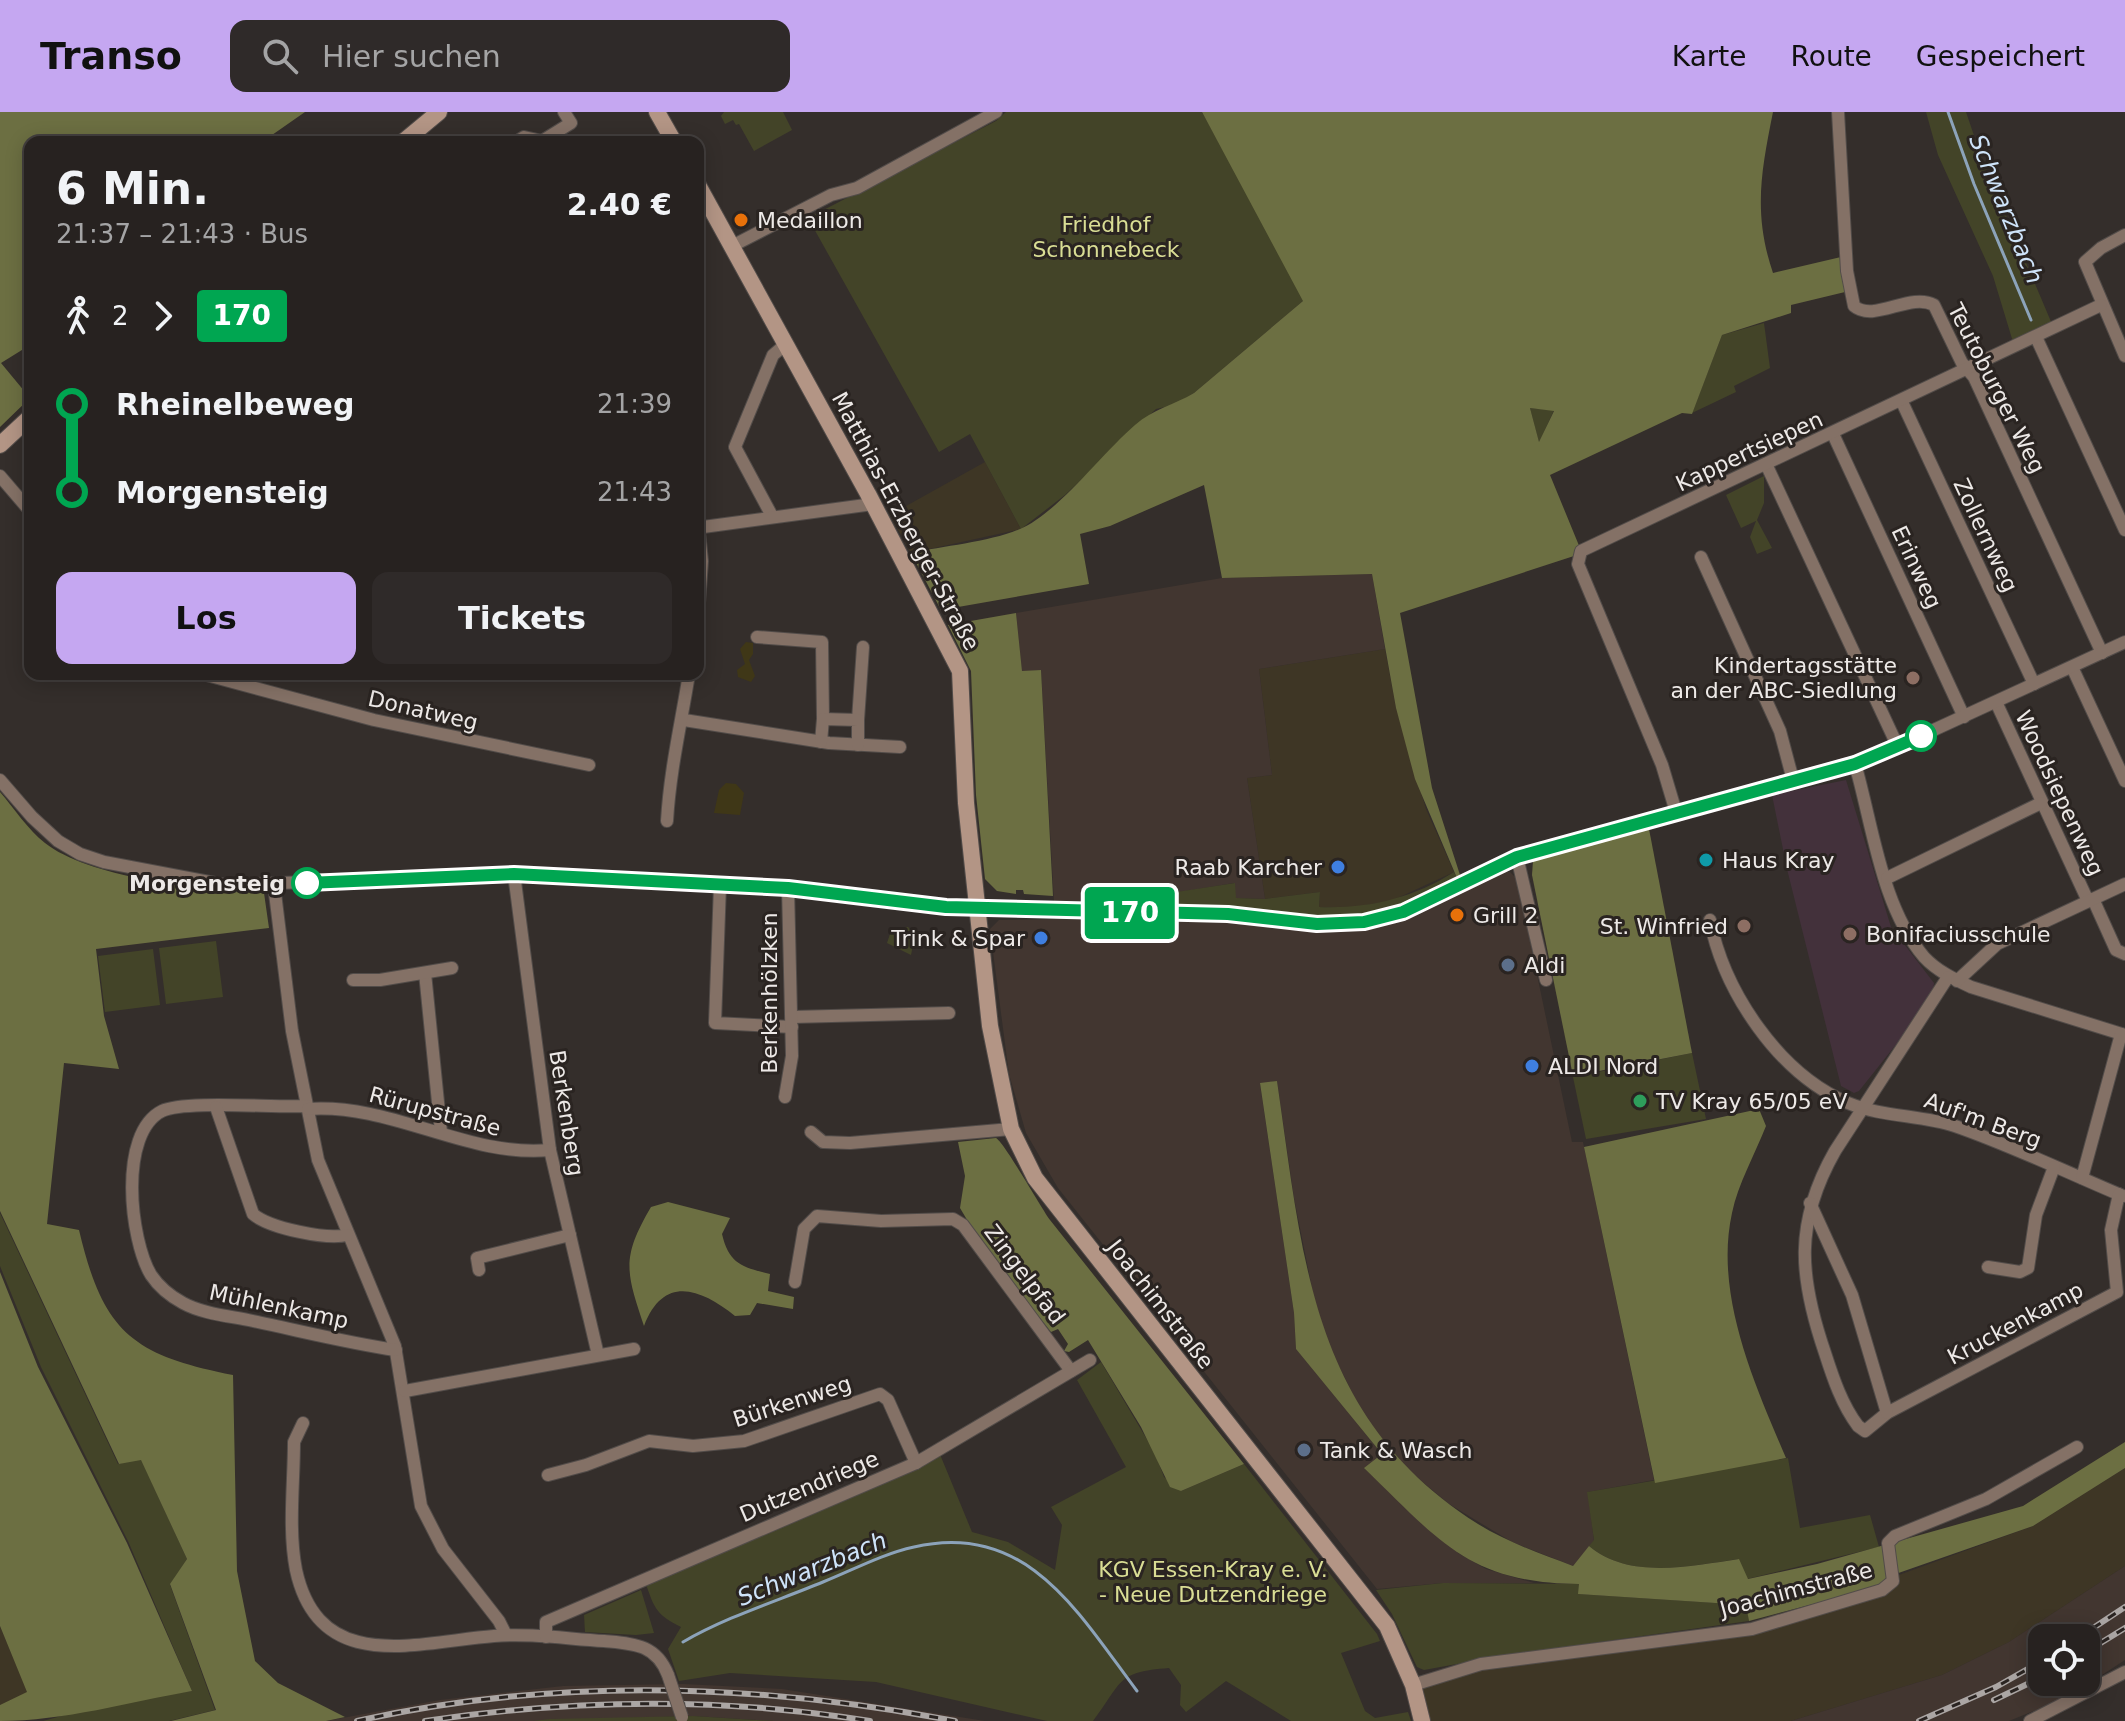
<!DOCTYPE html>
<html lang="de">
<head>
<meta charset="utf-8">
<style>
  :root { --surface:#272220; --page:#2f2a29; --text:#f1f3f6; --muted:#a4a4a5; --line:#433f3e; --accent:#c5a7f1 }
  body { margin:0; font-family:"DejaVu Sans",sans-serif; background:var(--page); color:var(--text); height:100vh; display:flex; flex-direction:column; font-size:30px; white-space:nowrap }
  * { box-sizing:border-box; margin:0 }
  p { font-size:26px; color:var(--muted) }
  .icon { flex:none; width:44px; height:44px; fill:none; stroke:currentColor; stroke-width:2; stroke-linecap:round; stroke-linejoin:round }
  .map { position:relative; flex:1; overflow:hidden }
  .details { position:absolute; left:24px; top:24px; width:680px; height:544px; display:flex; flex-direction:column; background:var(--surface); border-radius:16px; box-shadow:0 4px 20px #0003,0 0 0 2px var(--line) }
  .details>* { flex:none }
  .badge { padding:0 16px; border-radius:6px; font-size:28px; line-height:52px }
  .tools { position:absolute; left:2028px; top:1512px; display:grid; gap:16px }
  .tools a { display:grid; place-items:center; width:72px; height:72px; border-radius:16px; background:var(--surface); box-shadow:0 4px 20px #0003,0 0 0 2px var(--line); font-size:40px }
  .map>.badge { position:absolute; translate:-50% -50%; box-shadow:0 0 0 4px #fff }
  .legs { display:flex; align-items:center; gap:12px; height:88px; padding:0 32px; font-size:26px }
  .legs p { margin-inline-start:auto }
  .overview { display:flex; align-items:center; justify-content:space-between; height:136px; padding:0 32px }
  h1 { font-size:44px; font-weight:700; line-height:60px }
  .cta { display:flex; gap:16px; margin-top:auto; padding:16px 32px }
  .cta a { flex:1; height:92px; border-radius:16px; background:var(--accent); color:#111; font-size:32px; font-weight:700; line-height:92px; text-align:center }
  .cta a+a { background:var(--page); color:var(--text) }
  ul { padding:0 32px; list-style:none }
  li { display:flex; align-items:center; gap:28px; height:88px; font-size:30px }
  li i { display:grid; place-items:center; width:12px; height:100%; margin:0 10px; background:currentColor }
  li i::after { content:''; width:20px; height:20px; margin:-10px; border:6px solid; border-radius:50%; background:var(--surface) }
  li p { margin-inline-start:auto }
  li:first-child i { background:linear-gradient(#0000 50%,currentColor 0) }
  li:last-child i { background:linear-gradient(currentColor 50%,#0000 0) }
  header { display:flex; align-items:center; gap:48px; box-sizing:border-box; height:112px; padding:0 40px; background:var(--accent); color:#111 }
  header strong { font-size:38px }
  nav { display:flex; gap:44px; margin-inline-start:auto; font-size:28px }
  .search { width:560px; height:72px; background:var(--page); display:flex; align-items:center; gap:20px; box-sizing:border-box; padding:0 28px; border-radius:16px; color:var(--muted); font-size:30px }
  .map>svg:first-child { display:block }
  .commercial { fill:#3e3625 }
  .built { fill:#423630; fill-rule:evenodd }
  .education { fill:#43313b }
  .green { fill:#434428 }
  .forest { fill:#6c6f42; fill-rule:evenodd }
  .sand { fill:#3f3717 }
  .lines { fill:none; stroke-linecap:round; stroke-linejoin:round }
  .stream { stroke:#8ca3ba; stroke-width:3 }
  .street-casing { stroke:#524c49; stroke-width:14 }
  .secondary-casing { stroke:#524c49; stroke-width:18 }
  .street { stroke:#847166; stroke-width:12 }
  .secondary { stroke:#b39585; stroke-width:16 }
  .rail-casing { stroke:#aba6a4; stroke-width:6 }
  .rail { stroke:#2a2421; stroke-width:3; stroke-dasharray:9; stroke-linecap:butt }
  .street-bridge-casing { stroke:#524c49; stroke-width:14; stroke-linecap:butt }
  .street-bridge { stroke:#847166; stroke-width:12 }
  .line-1-casing { stroke:#fff; stroke-width:18 }
  .line-1 { stroke:#00a651; stroke-width:12 }
  .food-dot { fill:#e8710a; stroke:#2a2421; stroke-width:3 }
  .education-dot { fill:#8d6e63; stroke:#2a2421; stroke-width:3 }
  .stop-1-dot { fill:#fff; stroke:#00a651; stroke-width:4 }
  .culture-dot { fill:#0f9aa8; stroke:#2a2421; stroke-width:3 }
  .shop-dot { fill:#3f7fe0; stroke:#2a2421; stroke-width:3 }
  .service-dot { fill:#5c6f8a; stroke:#2a2421; stroke-width:3 }
  .leisure-dot { fill:#2e9e5b; stroke:#2a2421; stroke-width:3 }
  .labels { text-anchor:middle; stroke-width:6; stroke-linejoin:round; paint-order:stroke }
  .poi-label { font-size:22px; fill:#ede9e7; stroke:#2a2421; text-anchor:start }
  .park-label { font-size:22px; fill:#d9dd94; stroke:#2a2421 }
  .street-label { font-size:22px; fill:#ede9e7; stroke:#2a2421 }
  .stop-label { font-size:22px; font-weight:bold; fill:#ede9e7; stroke:#2a2421; text-anchor:end }
  .water-label { font-size:24px; font-style:italic; fill:#cee3f9; stroke:#2a2421 }
</style>
</head>
<body>
<header>
<strong>Transo</strong>
<div class="search"><svg class="icon" aria-label="search" viewBox="0 0 24 24"><circle cx="10" cy="10" r="6"/><path d="M15 15l6 6"/></svg>Hier suchen</div>
<nav><a>Karte</a><a>Route</a><a>Gespeichert</a></nav>
</header>
<div class="map">
<svg width="2125" height="1609" viewBox="0 0 2125 1609">
  <rect width="100%" height="100%" fill="#342e2b"/>
  <!-- commercial -->
  <g class="commercial">
    <polygon points="985,350 1021,417 911,441 890,403"/>
    <polygon points="1385,537 1396,596 1426,697 1454,760 1391,789 1347,796 1319,795 1320,780 1265,787 1247,666 1272,663 1259,557"/>
    <polygon points="2125,1356 2125,1454 2009,1530 1942,1563 1791,1609 1427,1609 1417,1575 1485,1556 1751,1519 1897,1469 1899,1463 2033,1414"/>
    <polygon points="0,1514 28,1581 0,1593"/>
  </g>
  <!-- built -->
  <g class="built">
    <polygon points="1372,462 1385,537 1259,557 1272,663 1247,666 1265,787 1235,786 1234,771 1162,783 1228,804 1318,813 1492,759 1510,760 1517,767 1572,1030 1583,1030 1654,1368 1588,1380 1594,1429 1573,1454 1512,1430 1449,1392 1408,1358 1368,1312 1329,1235 1314,1186 1294,1086 1277,969 1260,972 1294,1201 1296,1237 1382,1342 1365,1357 1458,1441 1486,1457 1534,1471 1443,1471 1377,1477 1058,1076 1026,1021 1009,962 990,817 999,808 1055,807 1041,558 1022,560 1016,501 1222,466"/>
    <path d="M2125 1454V1548L2068 1585 2009 1609H1791L1942 1563 2009 1530ZM2042 1526H2086V1570H2042Z"/>
    <polygon points="683,1572 782,1577 985,1609 774,1609 693,1604 533,1609 326,1609 440,1588 563,1574"/>
  </g>
  <!-- education -->
  <polygon class="education" points="1846,668 1891,815 1934,871 1933,880 1906,920 1859,979 1854,981 1841,974 1787,757 1772,683"/>
  <!-- green -->
  <g class="green">
    <polygon points="724,0 783,0 792,18 754,39 739,12 736,13 733,8 725,12 721,4"/>
    <polygon points="1006,0 1202,0 1304,184 1303,189 1194,281 1174,293 1156,297 1065,383 1021,417 970,322 939,340 808,106 996,9"/>
    <polygon points="1926,0 1966,0 1982,47 2052,212 2013,230 1993,164 1938,43"/>
    <polygon points="1764,211 1770,256 1734,274 1736,280 1692,301 1722,223"/>
    <polygon points="1530,296 1554,298 1539,331"/>
    <polygon points="1764,364 1764,391 1757,408 1772,436 1757,442 1750,425 1756,409 1741,416 1726,383"/>
    <path d="M1454 760 1457 766 1421 789 1340 811 1072 796 1235 771 1236 786 1265 787 1320 780 1319 795C1368 797 1413 786 1454 760Z"/>
    <polygon points="900,815 908,815 915,823 911,843 887,831 890,822"/>
    <polygon points="216,829 223,885 166,892 159,836"/>
    <polygon points="153,837 160,893 105,900 98,844"/>
    <polygon points="1692,941 1706,1007 1586,1027 1573,965"/>
    <polygon points="0,1101 118,1352 141,1347 187,1447 170,1473 215,1598 169,1609 43,1609 105,1592 192,1579 128,1429 41,1255 0,1154"/>
    <path d="M1101 1250 1155 1341 1164 1365 1181 1379 1244 1352 1377 1522 1380 1529 1341 1541 1365 1599 1375 1606 1408 1600 1411 1609H1291L1226 1569 1186 1600 1180 1593 1181 1573 1169 1556C1115 1560 1123 1570 1093 1609H1047L876 1570 730 1561 679 1569 668 1537 681 1515C654 1502 654 1494 644 1467L939 1340 972 1420 1008 1430 1055 1458 1062 1413 1051 1395 1126 1355 1077 1268Z"/>
    <path d="M1788 1346 1800 1416 1870 1403 1879 1435 1747 1467 1738 1447C1691 1454 1629 1468 1589 1434L1594 1428 1587 1380Z"/>
    <polygon points="1443,1471 1580,1472 1579,1482 1747,1493 1749,1509 1506,1543 1424,1558 1417,1555 1392,1502 1376,1478"/>
    <polygon points="641,1478 654,1521 636,1523 585,1520 584,1503"/>
    <polygon points="693,1604 774,1609 533,1609 550,1607"/>
  </g>
  <!-- forest -->
  <g class="forest">
    <polygon points="0,0 305,0 262,30 30,30 30,233 1,251 30,286 0,315"/>
    <path d="M1202 0H1773C1761 60 1753 102 1773 161L1841 145 1845 180 1791 193V201L1722 223 1692 302 1682 301 1550 363 1580 436 1577 443 1400 501 1432 676 1460 763 1457 766 1415 667 1396 596 1372 462 1222 466 1204 373 1110 414 1080 422 1089 472 941 498 911 441C943 434 990 430 1020 417 1058 401 1102 341 1135 313 1153 297 1174 293 1194 281L1303 189ZM1530 296 1554 299 1539 330Z"/>
    <polygon points="1016,501 1022,559 1041,558 1053,784 1024,782 1023,778 1016,778 1016,782 997,779 985,767 976,683 971,559 948,513"/>
    <path d="M0 680C14 696 28 718 45 731 89 766 207 779 264 781L269 816 96 837 104 904 119 957 64 951 47 1112 79 1118C103 1220 132 1243 233 1263L237 1459 255 1549 278 1571 345 1605 326 1609H171L216 1598 170 1472 187 1447 141 1348 119 1352 0 1099Z"/>
    <polygon points="1649,717 1692,941 1573,964 1532,763 1533,749"/>
    <path d="M1277 969C1303 1147 1311 1306 1478 1412 1507 1430 1541 1442 1573 1454L1589 1434C1629 1468 1691 1454 1739 1447L1748 1467 1817 1452 2023 1394 2125 1330V1356L2033 1414 1887 1465 1878 1475 1749 1509 1746 1493 1578 1482 1579 1472C1468 1471 1439 1428 1364 1356L1382 1342 1296 1237 1294 1201 1260 971Z"/>
    <path d="M1759 997 1766 1014C1755 1042 1738 1072 1732 1101 1714 1183 1755 1273 1786 1346L1655 1371 1584 1035Z"/>
    <path d="M996 1026C1004 1030 1040 1094 1050 1108L1244 1352 1181 1379 1170 1375 1141 1315 1088 1228 1069 1240 1064 1239 1068 1232 1058 1217 1051 1220 982 1133 960 1096 965 1064 958 1030Z"/>
    <path d="M668 1090 730 1106 722 1122C729 1152 742 1155 770 1162L768 1179 794 1185 793 1197 757 1191 750 1203 735 1204C701 1177 664 1162 644 1214 626 1160 621 1146 651 1095Z"/>
    <path d="M0 1160 38 1255 127 1431 192 1579C129 1590 64 1609 0 1609V1593L27 1580 0 1514Z"/>
  </g>
  <!-- sand -->
  <g class="sand">
    <polygon points="746,530 753,531 753,542 749,548 755,564 751,570 738,565 737,558 745,552 740,537"/>
    <polygon points="726,671 736,672 744,681 740,703 714,701 719,678"/>
  </g>
  <g class="lines">
    <!-- stream -->
    <g class="stream">
      <polyline points="1948,0 1974,72 2031,208"/>
      <path d="M683 1530C726 1505 777 1489 823 1470 853 1458 882 1442 914 1435 1027 1408 1079 1502 1137 1579"/>
    </g>
    <defs>
      <g id="street">
        <path d="M1838 0 1847 159 1854 194C1874 211 1910 180 1934 193L1962 251 1974 265 2102 541"/>
        <polyline points="516,30 524,25 542,29 571,11 564,0"/>
        <polyline points="2125,123 2101,136 2085,150 2125,244"/>
        <polyline points="732,134 831,83 857,76 996,0"/>
        <polyline points="2036,225 2125,418"/>
        <polyline points="1902,290 2034,572"/>
        <polyline points="1833,322 1964,605"/>
        <polyline points="1766,352 1898,635"/>
        <polyline points="0,364 30,399"/>
        <polyline points="772,404 735,335 773,243 786,232"/>
        <polyline points="1701,445 1780,619 1793,668"/>
        <polyline points="698,505 702,449 699,420 703,415 873,392"/>
        <polyline points="757,525 822,530 823,607"/>
        <polyline points="2072,555 2125,669"/>
        <polyline points="203,562 374,608 589,653"/>
        <polyline points="1996,590 2088,789"/>
        <polyline points="684,608 829,631 900,635"/>
        <polyline points="858,608 863,535"/>
        <polyline points="821,630 823,607 858,608 858,633"/>
        <path d="M1855 652C1873 714 1881 794 1924 845 1937 859 1954 867 1971 875L2125 923"/>
        <polyline points="0,668 32,705 58,729 80,742 104,750 225,773 514,762 788,776 946,795 1228,802 1317,812 1364,810 1403,800 1517,745 1877,644 2125,530"/>
        <polyline points="1676,700 1662,653 1578,452 1581,439 2101,193"/>
        <path d="M667 709C670 658 681 612 689 562"/>
        <polyline points="1517,745 1546,868"/>
        <polyline points="514,762 550,1038 598,1243"/>
        <polyline points="1887,766 2041,691"/>
        <polyline points="274,773 292,919 318,1048 395,1234 421,1394 443,1437 499,1509 506,1523"/>
        <polyline points="720,773 715,911 792,915"/>
        <polyline points="2093,787 2116,838 2125,842"/>
        <path d="M1710 808C1724 880 1779 962 1848 991 1882 1005 1921 1003 1955 1014 2013 1034 2068 1061 2123 1084"/>
        <polyline points="425,861 441,1020"/>
        <path d="M1948 865 1835 1039C1794 1111 1799 1165 1825 1241 1833 1266 1842 1293 1858 1314L1865 1319 1887 1301 2117 1180 2111 1118 2119 1082"/>
        <polyline points="353,868 380,868 452,856"/>
        <polyline points="1957,869 1997,832 2125,772"/>
        <polyline points="792,905 949,901"/>
        <polyline points="785,985 792,944 788,776"/>
        <path d="M307 994C276 996 185 988 162 999 118 1021 130 1128 151 1163 159 1175 170 1184 183 1191 203 1202 230 1204 253 1209 301 1219 348 1231 396 1238"/>
        <path d="M216 995 253 1102C269 1116 327 1128 347 1123"/>
        <path d="M308 997C393 991 467 1046 550 1038"/>
        <polyline points="811,1020 823,1030 850,1031 1011,1017"/>
        <polyline points="2082,1066 2121,922"/>
        <polyline points="1810,1091 1852,1183 1887,1301"/>
        <polyline points="1988,1155 2020,1160 2028,1156 2036,1103 2054,1055"/>
        <polyline points="479,1158 477,1146 570,1123"/>
        <polyline points="795,1170 804,1117 817,1104 881,1109 953,1107 963,1113 1071,1259"/>
        <polyline points="405,1279 634,1237"/>
        <path d="M303 1311 294 1330C294 1371 288 1417 296 1458 319 1564 418 1530 494 1524 530 1521 568 1527 604 1529 634 1532 656 1532 668 1563"/>
        <polyline points="548,1363 586,1353 649,1329 693,1334 744,1329 880,1282 888,1288 916,1351"/>
        <polyline points="546,1525 546,1510 916,1351 1090,1248"/>
        <polyline points="1413,1573 1481,1552 1752,1517 1882,1478 1893,1469 1888,1431 1895,1424 1986,1387 2077,1335"/>
        <polyline points="2030,1609 2125,1560"/>
      </g>
      <g id="secondary">
        <polyline points="657,0 674,30"/>
        <polyline points="403,30 439,0"/>
        <polyline points="698,73 868,382 960,559 966,691 990,914 1011,1017 1035,1066 1387,1514 1413,1573 1422,1609"/>
        <polyline points="0,333 30,305"/>
      </g>
    </defs>
    <!-- street casing -->
    <use href="#street" class="street-casing"/>
    <!-- secondary casing -->
    <use href="#secondary" class="secondary-casing"/>
    <!-- street -->
    <use href="#street" class="street"/>
    <!-- secondary -->
    <use href="#secondary" class="secondary"/>
    <defs>
      <g id="rail">
        <polyline points="2078,1526 2125,1495"/>
        <polyline points="2086,1540 2125,1516"/>
        <polyline points="1994,1588 2042,1565"/>
        <path d="M357 1609C554 1565 757 1571 955 1609"/>
        <path d="M425 1609C572 1587 723 1585 870 1609"/>
        <polyline points="1919,1609 1996,1575 2042,1549"/>
      </g>
    </defs>
    <!-- rail casing -->
    <use href="#rail" class="rail-casing"/>
    <!-- rail -->
    <use href="#rail" class="rail"/>
    <defs>
      <polyline id="street-bridge" points="668,1563 682,1605"/>
    </defs>
    <!-- street-bridge casing -->
    <use href="#street-bridge" class="street-bridge-casing"/>
    <!-- street-bridge -->
    <use href="#street-bridge" class="street-bridge"/>
  </g>
  <g class="lines">
    <defs>
      <polyline id="line-1" points="307,771 514,762 788,776 946,795 1228,802 1317,812 1364,810 1403,800 1517,745 1855,652 1921,624"/>
    </defs>
    <!-- line-1 casing -->
    <use href="#line-1" class="line-1-casing"/>
    <!-- line-1 -->
    <use href="#line-1" class="line-1"/>
  </g>
  <!-- markers -->
  <g class="food-dot">
    <circle cx="741" cy="108" r="8"/>
    <circle cx="1457" cy="803" r="8"/>
  </g>
  <g class="education-dot">
    <circle cx="1913" cy="566" r="8"/>
    <circle cx="1744" cy="814" r="8"/>
    <circle cx="1850" cy="822" r="8"/>
  </g>
  <g class="stop-1-dot">
    <circle cx="1921" cy="624" r="14"/>
    <circle cx="307" cy="771" r="14"/>
  </g>
  <circle class="culture-dot" cx="1706" cy="748" r="8"/>
  <g class="shop-dot">
    <circle cx="1338" cy="755" r="8"/>
    <circle cx="1041" cy="826" r="8"/>
    <circle cx="1532" cy="954" r="8"/>
  </g>
  <g class="service-dot">
    <circle cx="1508" cy="853" r="8"/>
    <circle cx="1304" cy="1338" r="8"/>
  </g>
  <circle class="leisure-dot" cx="1640" cy="989" r="8"/>
  <g class="labels">
    <!-- poi labels -->
    <g class="poi-label">
      <text x="757" y="116">Medaillon</text>
      <text x="1897" y="561" text-anchor="end">Kindertagsstätte<tspan x="1897" dy="25">an der ABC-Siedlung</tspan></text>
      <text x="1722" y="756">Haus Kray</text>
      <text x="1322" y="763" text-anchor="end">Raab Karcher</text>
      <text x="1473" y="811">Grill 2</text>
      <text x="1728" y="822" text-anchor="end">St. Winfried</text>
      <text x="1866" y="830">Bonifaciusschule</text>
      <text x="1025" y="834" text-anchor="end">Trink &amp; Spar</text>
      <text x="1524" y="861">Aldi</text>
      <text x="1548" y="962">ALDI Nord</text>
      <text x="1656" y="997">TV Kray 65/05 eV</text>
      <text x="1320" y="1346">Tank &amp; Wasch</text>
    </g>
    <!-- park labels -->
    <g class="park-label">
      <text x="1106" y="120">Friedhof<tspan x="1106" dy="25">Schonnebeck</tspan></text>
      <text x="1213" y="1465">KGV Essen-Kray e. V.<tspan x="1213" dy="25">- Neue Dutzendriege</tspan></text>
    </g>
    <!-- street labels -->
    <g class="street-label">
      <text transform="translate(1997 276) rotate(63)" y="8">Teutoburger Weg</text>
      <text transform="translate(1749 339) rotate(-25)" y="8">Kappertsiepen</text>
      <text transform="translate(906 409) rotate(62)" y="8">Matthias-Erzberger-Straße</text>
      <text transform="translate(1986 423) rotate(65)" y="8">Zollernweg</text>
      <text transform="translate(1917 455) rotate(65)" y="8">Erinweg</text>
      <text transform="translate(423 598) rotate(13)" y="8">Donatweg</text>
      <text transform="translate(2060 681) rotate(65)" y="8">Woodsiepenweg</text>
      <text transform="translate(769 881) rotate(-90)" y="8">Berkenhölzken</text>
      <text transform="translate(435 999) rotate(15)" y="8">Rürupstraße</text>
      <text transform="translate(567 1001) rotate(81)" y="8">Berkenberg</text>
      <text transform="translate(1983 1008) rotate(20)" y="8">Auf'm Berg</text>
      <text transform="translate(1025 1162) rotate(53)" y="8">Zingelpfad</text>
      <text transform="translate(1161 1192) rotate(52)" y="8">Joachimstraße</text>
      <text transform="translate(279 1194) rotate(12)" y="8">Mühlenkamp</text>
      <text transform="translate(2015 1211) rotate(-28)" y="8">Kruckenkamp</text>
      <text transform="translate(792 1289) rotate(-18)" y="8">Bürkenweg</text>
      <text transform="translate(809 1374) rotate(-23)" y="8">Dutzendriege</text>
      <text transform="translate(1796 1477) rotate(-15)" y="8">Joachimstraße</text>
    </g>
    <!-- stop labels -->
    <g class="stop-label">
      <text x="285" y="779">Morgensteig</text>
    </g>
    <!-- water labels -->
    <g class="water-label">
      <text transform="translate(2006 97) rotate(68)" y="8">Schwarzbach</text>
      <text transform="translate(812 1457) rotate(-22)" y="8">Schwarzbach</text>
    </g>
  </g>
</svg>
<div class="tools">
<a><svg class="icon" aria-label="locate" viewBox="0 0 24 24"><circle cx="12" cy="12" r="6"/><path d="M12 2v4M12 18v4M2 12h4M18 12h4"/></svg></a>
</div>
<b class="badge" style="left:1130px;top:801px;background:#00a651;color:#fff">170</b>
<section class="details">
<div class="overview"><div><h1>6 Min.</h1><p>21:37 – 21:43 · Bus</p></div><b>2.40 €</b></div>
<div class="legs"><svg class="icon" aria-label="walk" viewBox="0 0 24 24"><circle cx="13" cy="4" r="2"/><path d="M13 8l-2 6 4 7M11 14l-3 7M7 12l3-4h3l4 4"/></svg>2<svg class="icon" aria-label="forward" viewBox="0 0 24 24"><path d="M9 5l7 7-7 7"/></svg><b class="badge" style="background:#00a651;color:#fff">170</b></div>
<ul>
<li><i style="color:#00a651"></i><b>Rheinelbeweg</b><p>21:39</p></li>
<li><i style="color:#00a651"></i><b>Morgensteig</b><p>21:43</p></li>
</ul>
<div class="cta"><a>Los</a><a>Tickets</a></div>
</section>
</div>
</body>
</html>
